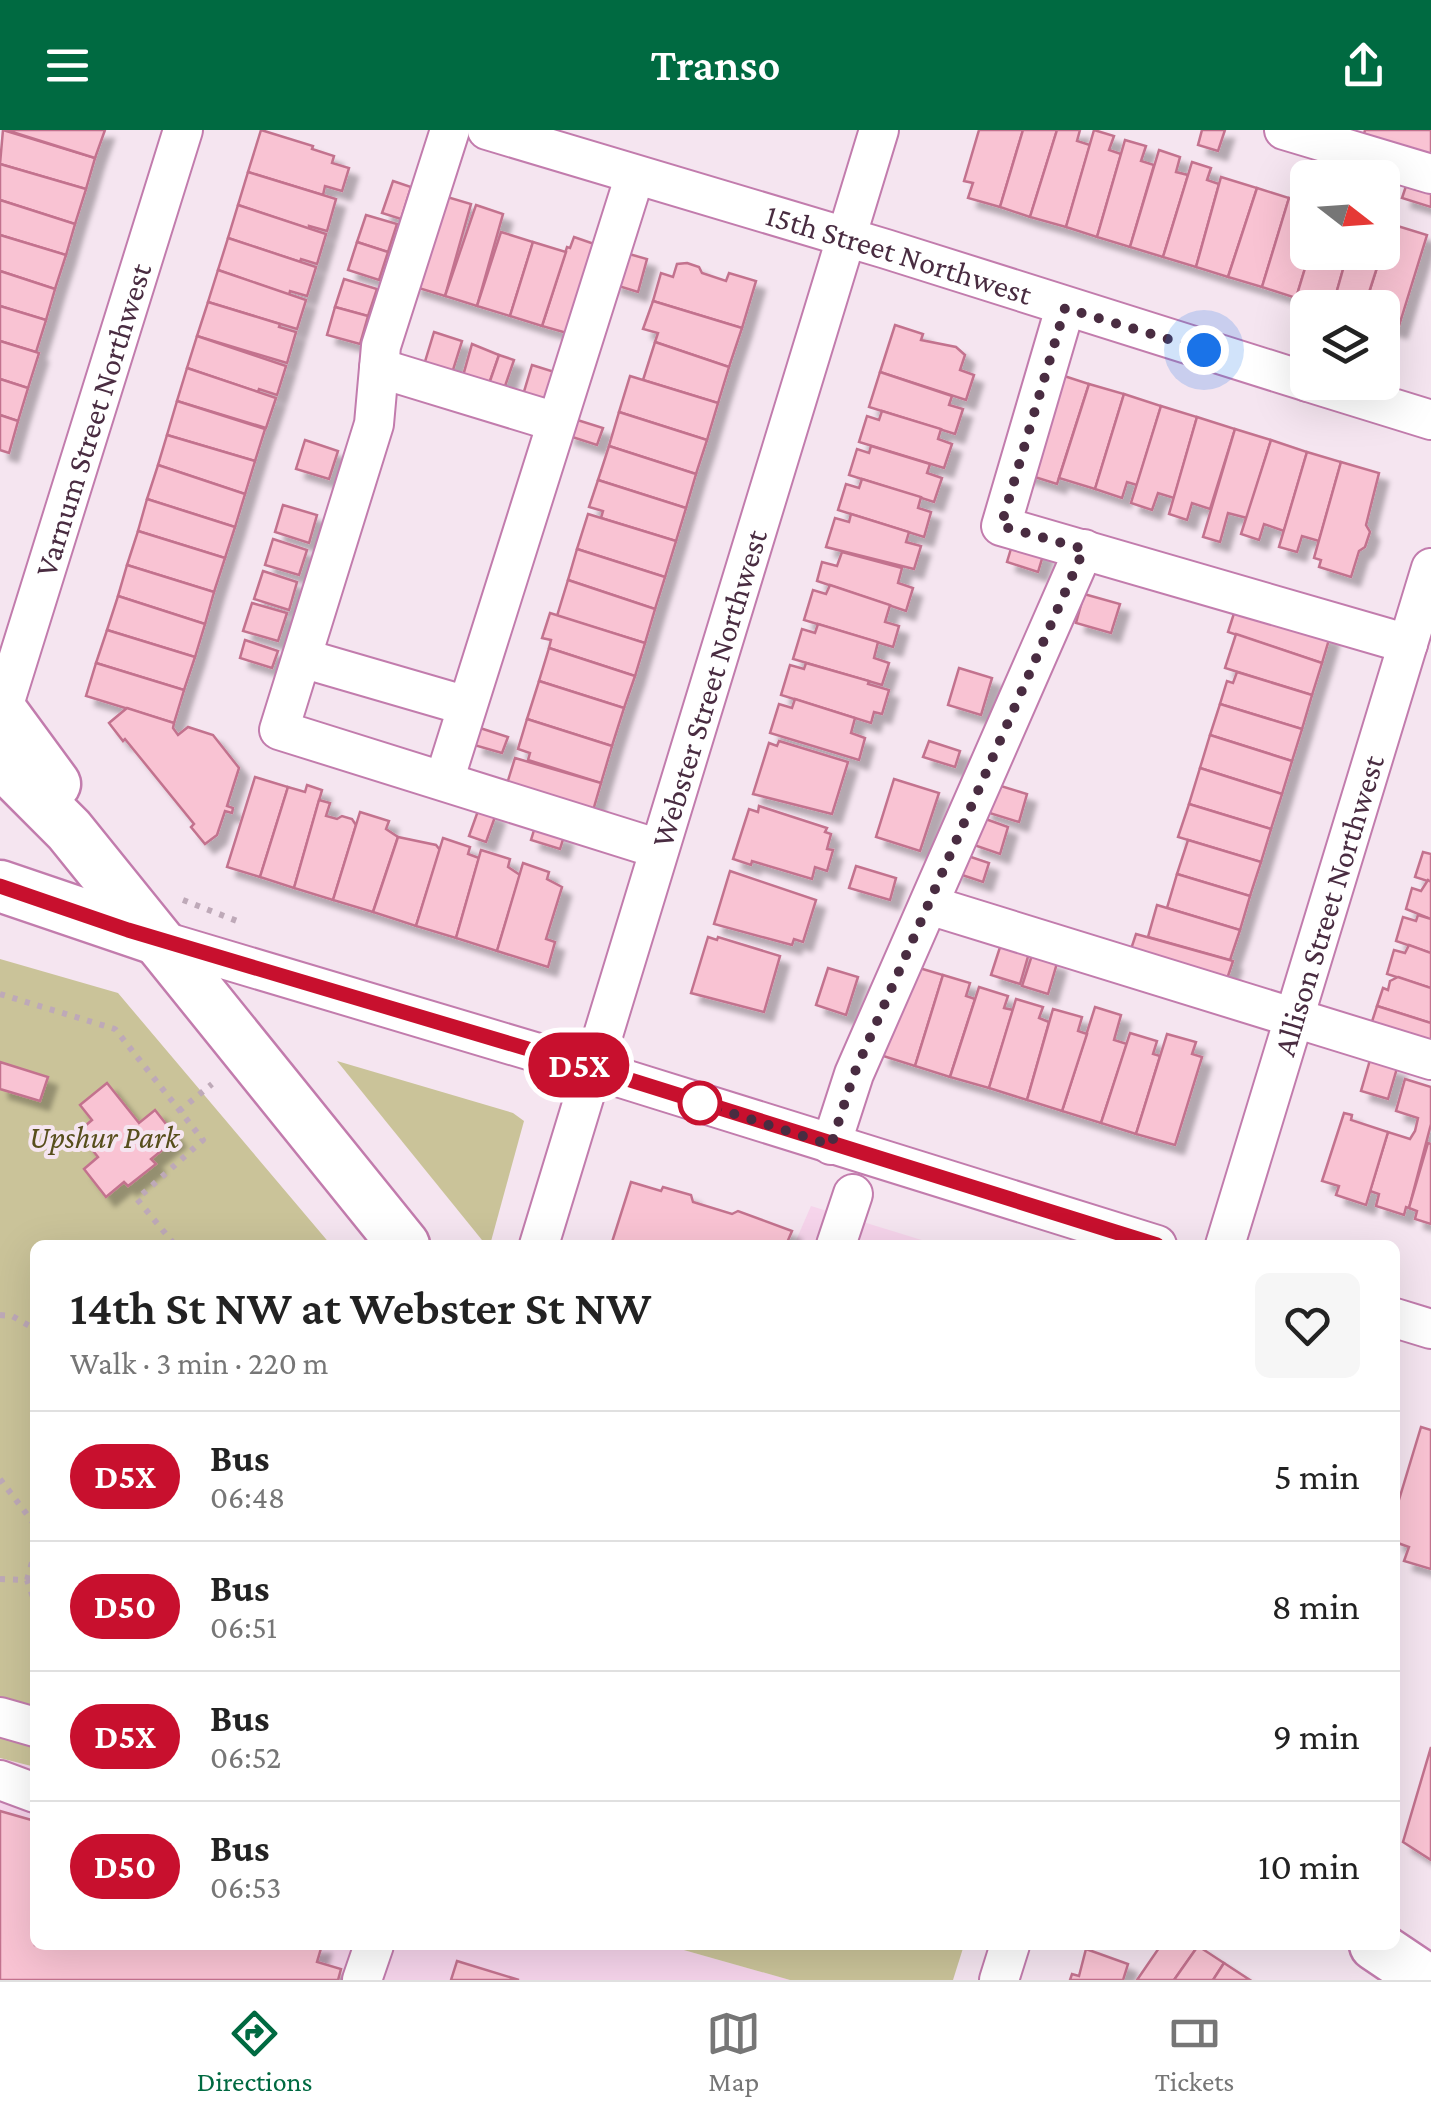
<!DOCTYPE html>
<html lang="en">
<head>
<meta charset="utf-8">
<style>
  :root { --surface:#fff; --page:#f6f6f6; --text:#222; --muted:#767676; --line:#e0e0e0; --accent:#006a41 }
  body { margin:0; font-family:"Crimson Pro",serif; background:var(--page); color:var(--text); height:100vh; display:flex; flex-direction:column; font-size:38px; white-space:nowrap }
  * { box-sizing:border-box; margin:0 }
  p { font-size:32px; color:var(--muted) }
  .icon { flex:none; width:55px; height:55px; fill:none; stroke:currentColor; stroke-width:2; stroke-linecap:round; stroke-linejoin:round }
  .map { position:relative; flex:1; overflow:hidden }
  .side { position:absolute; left:30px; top:1110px; width:1370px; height:710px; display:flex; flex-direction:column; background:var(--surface); border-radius:15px; box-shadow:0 10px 40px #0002 }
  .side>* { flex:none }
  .badge { padding:0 20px; border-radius:32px; font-size:35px; line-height:65px }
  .needle { width:65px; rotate:107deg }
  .fabs { position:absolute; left:1290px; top:30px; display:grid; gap:20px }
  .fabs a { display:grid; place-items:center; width:110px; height:110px; border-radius:15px; background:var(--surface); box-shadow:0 10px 40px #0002; font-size:50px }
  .you { position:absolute; width:50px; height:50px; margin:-25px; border:8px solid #fff; border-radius:50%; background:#1a73e8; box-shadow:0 0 0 15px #1a73e833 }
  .map>.badge { position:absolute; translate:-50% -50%; box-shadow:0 0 0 5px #fff }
  .round { display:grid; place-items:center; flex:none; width:105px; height:105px; border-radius:15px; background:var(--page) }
  .overview { display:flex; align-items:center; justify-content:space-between; height:170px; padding:0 40px }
  h1 { font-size:48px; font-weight:600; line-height:75px }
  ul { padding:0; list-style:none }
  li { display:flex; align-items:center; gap:30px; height:130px; padding:0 40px; border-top:2px solid var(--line) }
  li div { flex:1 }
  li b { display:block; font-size:38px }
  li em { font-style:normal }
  li .badge { min-width:110px; font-weight:700; text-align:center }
  header { display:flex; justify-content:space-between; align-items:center; height:130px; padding:0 40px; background:var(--accent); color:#fff; font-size:45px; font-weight:600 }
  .tabs { display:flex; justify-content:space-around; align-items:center; height:140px; border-top:2px solid var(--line); background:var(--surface); font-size:28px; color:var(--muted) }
  .tabs a { display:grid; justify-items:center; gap:5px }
  .tabs .current { color:var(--accent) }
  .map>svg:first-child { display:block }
  .built { fill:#f6d4eb }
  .green { fill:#cac399 }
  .building { fill:#f9c3d3; stroke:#c3728e; stroke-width:2.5; filter:url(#shadow) }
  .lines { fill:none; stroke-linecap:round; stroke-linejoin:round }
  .minor-casing { stroke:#c27cad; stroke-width:42 }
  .major-casing { stroke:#c27cad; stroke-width:55 }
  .path { stroke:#bea9b8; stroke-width:6; stroke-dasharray:5 8; stroke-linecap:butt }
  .minor { stroke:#fff; stroke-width:38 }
  .major { stroke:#fff; stroke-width:50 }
  .line-casing { stroke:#fff; stroke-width:22 }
  .line { stroke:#c8102e; stroke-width:15 }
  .walk { stroke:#492c41; stroke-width:10; stroke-dasharray:0 18 }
  .stop-dot { fill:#fff; stroke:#c8102e; stroke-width:5 }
  .labels { text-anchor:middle; stroke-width:8; stroke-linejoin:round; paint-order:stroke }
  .street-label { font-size:32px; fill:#492c41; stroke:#f5e5f0 }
  .park-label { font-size:32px; font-style:italic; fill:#574e1c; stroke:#f5e5f0 }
</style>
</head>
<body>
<header><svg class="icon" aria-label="menu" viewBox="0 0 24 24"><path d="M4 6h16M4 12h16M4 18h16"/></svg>Transo<svg class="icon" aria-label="share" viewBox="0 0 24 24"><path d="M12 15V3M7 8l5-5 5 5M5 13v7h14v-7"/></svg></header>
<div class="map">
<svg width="1431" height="1850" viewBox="0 0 1431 1850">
  <defs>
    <filter id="shadow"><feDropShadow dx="9" dy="9" stdDeviation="2.5" flood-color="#0004"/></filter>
  </defs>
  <rect width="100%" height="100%" fill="#f5e5f0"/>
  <!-- built -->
  <g class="built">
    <polygon points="811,1076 938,1115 794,1115"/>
    <polygon points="0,1628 35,1637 35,1815 666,1815 790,1850 0,1850"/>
  </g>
  <!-- green -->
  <g class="green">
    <polygon points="0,829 118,863 331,1115 35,1115 35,1637 0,1628"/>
    <polygon points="337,931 513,983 524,991 490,1115 486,1115"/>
    <polygon points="666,1815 964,1815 953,1850 790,1850"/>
  </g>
  <!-- building -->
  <g class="building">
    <polygon points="3,0 95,28 86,59 0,34"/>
    <polygon points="6,0 105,0 95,28"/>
    <polygon points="261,0 313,16 312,19 334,26 332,33 349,38 342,61 325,56 323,65 248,42"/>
    <polygon points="979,0 1023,0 1000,77 968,68 973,53 964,51"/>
    <polygon points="1023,0 1057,0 1030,87 1000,77"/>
    <polygon points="1057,0 1080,0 1077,11 1090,15 1066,97 1030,87"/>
    <polygon points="1094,0 1114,6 1109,20 1121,24 1097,107 1066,97"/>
    <polygon points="1202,0 1225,0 1218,21 1198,15"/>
    <polygon points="1365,0 1431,0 1431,30 1363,8"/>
    <polygon points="1125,10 1146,16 1141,31 1154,35 1130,117 1097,107"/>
    <polygon points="1159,20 1180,27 1176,42 1188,45 1163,127 1130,117"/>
    <polygon points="1192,32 1211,38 1207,50 1219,54 1196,137 1163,127"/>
    <polygon points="0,34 86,59 75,94 0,70"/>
    <polygon points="248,42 336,69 327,101 309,96 309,99 238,75"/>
    <polygon points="1221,47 1257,58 1228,147 1196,137"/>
    <polygon points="1408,50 1431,57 1431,77 1402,68"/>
    <polygon points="393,51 411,57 401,89 382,83"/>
    <polygon points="1257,58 1289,68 1262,157 1228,147"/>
    <polygon points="437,64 471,74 445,166 412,156"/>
    <polygon points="1289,68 1308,73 1308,122 1310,122 1296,168 1262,157"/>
    <polygon points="0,70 75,94 66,125 0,105"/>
    <polygon points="238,75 326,104 317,134 301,129 300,132 228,108"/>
    <polygon points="476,75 503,84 477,176 445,166"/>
    <polygon points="366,85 397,94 388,122 357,112"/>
    <polygon points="1391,94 1427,105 1398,199 1382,194 1382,178 1364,178"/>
    <polygon points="501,102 533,112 510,186 477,176"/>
    <polygon points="0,105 66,125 55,159 0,141"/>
    <polygon points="574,107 603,117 574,205 542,196 567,117 570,118"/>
    <polygon points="228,108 316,137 307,166 290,161 289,165 218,140"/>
    <polygon points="357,112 388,122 379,150 348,140"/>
    <polygon points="533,112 566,122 542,196 510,186"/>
    <polygon points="622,122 647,129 638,162 612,154"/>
    <polygon points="1310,122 1348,122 1332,178 1296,168"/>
    <polygon points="1348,122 1382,122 1364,178 1332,178"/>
    <polygon points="687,133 699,137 702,143 726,151 729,143 756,151 742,198 653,171 661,143 673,147 677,134"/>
    <polygon points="218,140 306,170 297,199 208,172"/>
    <polygon points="0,141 55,159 46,190 0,176"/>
    <polygon points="344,149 377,159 368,186 335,177"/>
    <polygon points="653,171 742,198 729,237 655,212 658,203 643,199"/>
    <polygon points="208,172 280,194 279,197 296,202 287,233 197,206"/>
    <polygon points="0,176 46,190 36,222 0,211"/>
    <polygon points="335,177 368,186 360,214 327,205"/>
    <polygon points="895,195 923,204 921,210 956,217 965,225 960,240 974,245 966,270 880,242"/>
    <polygon points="434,202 462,211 452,243 424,235"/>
    <polygon points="197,206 286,236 277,265 259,259 258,262 187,238"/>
    <polygon points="0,211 39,223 28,258 0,249"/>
    <polygon points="655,212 729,237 718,273 643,250"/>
    <polygon points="472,214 499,225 489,254 463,246"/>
    <polygon points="499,225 514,230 504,259 489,254"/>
    <polygon points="532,235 561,244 552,273 523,265"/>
    <polygon points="187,238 276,268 266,298 177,271"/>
    <polygon points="880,242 952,266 949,275 963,279 955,304 869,277"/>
    <polygon points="1055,243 1089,254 1057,354 1022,343"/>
    <polygon points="630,246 718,273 707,310 619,282"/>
    <polygon points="0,249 28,258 18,291 0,285"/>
    <polygon points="1089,254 1124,264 1095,359 1059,348"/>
    <polygon points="1124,264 1161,276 1137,355 1127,352 1122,368 1095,359"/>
    <polygon points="177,271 265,299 255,331 167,305"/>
    <polygon points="1161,276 1197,287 1174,368 1158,363 1152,380 1131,373"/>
    <polygon points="882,281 941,299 938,309 952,314 944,338 859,312 867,286 879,290"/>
    <polygon points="619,282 707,310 696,344 609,316"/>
    <polygon points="0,285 18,291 9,323 0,320"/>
    <polygon points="1197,287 1235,299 1210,379 1192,373 1187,390 1169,384"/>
    <polygon points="571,288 603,298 597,315 566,305"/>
    <polygon points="1235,299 1271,310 1247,388 1228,383 1220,412 1203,407"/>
    <polygon points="167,305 255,331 245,364 158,335"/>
    <polygon points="305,310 338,321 329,349 296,339"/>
    <polygon points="1271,310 1307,322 1284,401 1264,394 1259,410 1241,404"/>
    <polygon points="609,316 696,344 686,378 598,350"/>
    <polygon points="871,316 930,334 927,343 942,348 934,372 849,345 857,319 869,323"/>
    <polygon points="1307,322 1341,332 1319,411 1302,406 1297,422 1279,417"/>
    <polygon points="1341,332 1379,343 1366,395 1370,402 1365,417 1359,421 1351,447 1319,437 1321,430 1314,428"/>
    <polygon points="158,335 245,364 235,397 147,369"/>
    <polygon points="862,349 921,367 918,378 931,382 924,407 838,380 846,354 859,358"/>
    <polygon points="598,350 686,378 676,411 601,388 603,381 589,377"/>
    <polygon points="147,369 235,397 225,428 138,401"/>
    <polygon points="283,375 317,385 309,413 275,402"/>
    <polygon points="588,384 676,411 665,447 577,419"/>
    <polygon points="851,384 909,402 906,412 921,416 914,439 826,417 835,388 849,392"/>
    <polygon points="138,401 225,428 214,462 127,435"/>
    <polygon points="273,409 307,420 299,445 265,435"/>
    <polygon points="1013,412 1044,422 1038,442 1007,432"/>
    <polygon points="577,419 665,447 655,479 568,450"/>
    <polygon points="842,422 902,438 898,453 913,458 906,481 817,451 822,432 837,436"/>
    <polygon points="127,435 214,462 205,494 118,466"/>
    <polygon points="263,441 297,452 289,480 254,469"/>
    <polygon points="568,450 655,479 645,513 557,486"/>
    <polygon points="830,455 890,475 885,492 899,496 893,517 804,490 813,460 826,464"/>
    <polygon points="1084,464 1120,474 1111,503 1076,493"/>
    <polygon points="118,466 205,494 195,527 107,500"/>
    <polygon points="252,473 287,483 278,511 243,501"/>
    <polygon points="1236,477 1330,506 1322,533 1228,502"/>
    <polygon points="550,483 645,513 635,546 549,518 551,510 542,508"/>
    <polygon points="818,494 878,512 874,528 889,533 882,555 793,529 802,499 815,503"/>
    <polygon points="107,500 195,527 184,560 96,533"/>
    <polygon points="1236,504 1322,533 1312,565 1225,538"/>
    <polygon points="245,510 278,521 272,538 240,528"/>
    <polygon points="549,518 635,546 624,578 539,551"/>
    <polygon points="96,533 184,560 174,593 86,566"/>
    <polygon points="806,533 869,551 868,554 889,560 882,584 874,582 871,593 781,565 790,535 804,539"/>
    <polygon points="959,538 992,548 981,585 948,575"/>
    <polygon points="1237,542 1312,565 1302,599 1220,574 1227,551 1233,553"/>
    <polygon points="539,551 624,578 612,616 527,589"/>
    <polygon points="795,569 855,588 851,603 865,608 859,630 770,603 779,574 792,578"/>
    <polygon points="1220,574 1302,599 1292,631 1210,605"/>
    <polygon points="127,578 174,593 173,598 178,605 188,597 213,605 239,638 227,676 233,678 232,683 225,681 217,705 205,714 191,697 194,694 125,609 123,611 109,593"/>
    <polygon points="527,589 612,616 601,653 528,630 530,623 518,619"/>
    <polygon points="480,598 508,607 502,623 474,615"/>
    <polygon points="1210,605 1292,631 1282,664 1200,638"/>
    <polygon points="779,611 848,632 832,684 753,664 769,613 777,616"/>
    <polygon points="929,611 960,621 955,637 923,627"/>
    <polygon points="515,628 601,653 592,684 506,657"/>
    <polygon points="1200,638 1282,664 1271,699 1189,674"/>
    <polygon points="255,647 288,657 260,747 227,737"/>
    <polygon points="894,649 939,663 920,721 876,707"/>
    <polygon points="991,653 1027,664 1019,692 983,681"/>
    <polygon points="307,655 322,660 294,758 260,747 288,657 305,662"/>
    <polygon points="319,670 330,673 326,686 337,689 342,686 352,689 356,695 333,770 294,758"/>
    <polygon points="1189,674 1271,699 1261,732 1178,707"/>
    <polygon points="759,676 827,698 825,702 831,704 827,719 833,720 827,741 815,737 812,749 752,731 751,735 733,729 749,679 758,682"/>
    <polygon points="479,678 496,684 486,712 469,706"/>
    <polygon points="360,682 389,691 386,699 398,707 373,782 333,770"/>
    <polygon points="980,687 1008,697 1000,724 971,714"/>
    <polygon points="535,697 564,706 560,719 531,710"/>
    <polygon points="398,707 436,715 440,720 416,796 373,782"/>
    <polygon points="443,708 470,717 468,724 479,728 456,808 416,796"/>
    <polygon points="1188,710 1261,732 1250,766 1177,744"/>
    <polygon points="481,720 510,729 508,737 520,745 497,821 456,808"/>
    <polygon points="1423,722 1431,724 1431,752 1415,747"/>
    <polygon points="959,723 989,733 983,752 953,742"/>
    <polygon points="523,733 549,742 547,749 562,757 546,809 555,812 548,837 497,821"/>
    <polygon points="856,736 896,748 890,770 849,758"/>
    <polygon points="730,741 816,770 803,812 794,809 792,815 714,794"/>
    <polygon points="1177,744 1250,766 1240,800 1167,778"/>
    <polygon points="1428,750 1431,752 1431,789 1406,779 1412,758 1421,761"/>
    <polygon points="1157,775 1240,800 1230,830 1148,807"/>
    <polygon points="1418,785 1431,789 1431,823 1396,811 1403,787 1416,791"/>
    <polygon points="1136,804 1233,831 1224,858 1128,828"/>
    <polygon points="708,807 717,810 718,807 780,826 764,882 691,863"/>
    <polygon points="1001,814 1029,823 1020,854 991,845"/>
    <polygon points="1409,815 1431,823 1431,858 1387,844 1394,820 1405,823"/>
    <polygon points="1032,825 1057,833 1048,864 1022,856"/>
    <polygon points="916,837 943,845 915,936 880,925"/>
    <polygon points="828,838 858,847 846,885 816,875"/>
    <polygon points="943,845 970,853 966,866 975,869 950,947 915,936"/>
    <polygon points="1398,847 1431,858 1431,893 1377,876 1383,858 1388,860 1390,851"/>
    <polygon points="979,857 1008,866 1004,878 1013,880 989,958 950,947"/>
    <polygon points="1016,869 1043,877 1039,888 1049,892 1027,970 989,958"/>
    <polygon points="1377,876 1431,893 1431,923 1368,904"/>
    <polygon points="1095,877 1121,885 1114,910 1127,914 1101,993 1062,981"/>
    <polygon points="1053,879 1082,887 1078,901 1087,904 1062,981 1027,970"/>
    <polygon points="1130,903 1157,911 1153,924 1160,926 1136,1004 1101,993"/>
    <polygon points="1167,904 1196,912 1192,924 1202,927 1175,1015 1136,1004"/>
    <polygon points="1370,930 1397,938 1388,969 1361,961"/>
    <polygon points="0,932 48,947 40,971 0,959"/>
    <polygon points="1405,949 1431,957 1431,994 1409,1078 1406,1077 1404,1085 1376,1076 1379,1064 1370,1061 1388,1002 1410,1009 1415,1001 1418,988 1396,981"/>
    <polygon points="107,953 139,993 155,980 177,1008 151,1029 156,1034 128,1056 124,1052 106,1067 84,1039 98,1027 78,1002 92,990 80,975"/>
    <polygon points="1344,983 1352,985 1351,990 1388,1002 1366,1075 1336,1065 1339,1056 1322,1051"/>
    <polygon points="1428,1013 1431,1014 1431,1094 1415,1089 1417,1081 1409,1078"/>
    <polygon points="631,1052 661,1061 663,1057 691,1065 693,1072 732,1084 738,1081 792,1101 786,1115 616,1115 612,1112"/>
    <polygon points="1421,1297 1431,1300 1431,1439 1404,1431 1409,1417 1395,1412 1395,1383"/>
    <polygon points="1431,1617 1431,1730 1403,1712"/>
    <polygon points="0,1681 35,1691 35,1815 322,1815 317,1832 341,1839 338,1850 0,1850"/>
    <polygon points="1161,1815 1198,1816 1174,1850 1137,1850"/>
    <polygon points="1198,1816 1224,1833 1213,1850 1174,1850"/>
    <polygon points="1086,1819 1128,1834 1123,1850 1070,1850 1072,1844 1079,1846"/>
    <polygon points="457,1831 519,1850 451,1850"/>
    <polygon points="1224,1833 1250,1850 1213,1850"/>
  </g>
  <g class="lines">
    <defs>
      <g id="minor">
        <polyline points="450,0 381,216 374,294 279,600 659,719"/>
        <path id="s1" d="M487 0 886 119 1308 252"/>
        <polyline points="1284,0 1431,44"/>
        <polyline points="1065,178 1001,396 1408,514"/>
        <polyline points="379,238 556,292"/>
        <polyline points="1308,252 1431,290"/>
        <polyline points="302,528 467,576"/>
        <path id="s2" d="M2 581 183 0"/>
        <polyline points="444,651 635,45"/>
        <polyline points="929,775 1431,930"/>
        <polyline points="156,809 592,939 1157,1115"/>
        <polyline points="831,1015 854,944 1084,419"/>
        <path id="s3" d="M539 1115 879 0"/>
        <polyline points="836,1115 853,1064"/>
        <path id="s4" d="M1225 1115 1431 438"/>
        <polyline points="1395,1188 1431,1199"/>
        <polyline points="0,1587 35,1597"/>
        <polyline points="0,1650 35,1663"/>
        <polyline points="362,1850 374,1815"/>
        <polyline points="999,1850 1010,1815"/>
      </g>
      <g id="major">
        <polyline points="0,579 55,654"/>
        <polyline points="0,631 69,700 404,1115"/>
        <polyline points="0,756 156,809"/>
        <polyline points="1375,1815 1427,1850"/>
      </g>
    </defs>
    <!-- minor casing -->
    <use href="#minor" class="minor-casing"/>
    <!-- major casing -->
    <use href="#major" class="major-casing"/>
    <!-- path -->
    <g class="path">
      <polyline points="183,770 237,791"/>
      <polyline points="0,864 115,899 203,1010 137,1069 175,1115"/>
      <polyline points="179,981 212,954"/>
      <polyline points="0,1185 12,1186 35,1199"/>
      <polyline points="0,1349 35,1395"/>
      <polyline points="0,1449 27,1450 35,1473"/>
      <polyline points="27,1450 35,1422"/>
    </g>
    <!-- minor -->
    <use href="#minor" class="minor"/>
    <!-- major -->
    <use href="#major" class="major"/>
  </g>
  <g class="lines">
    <defs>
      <polyline id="line" points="0,756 128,800 592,938 1157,1115"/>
    </defs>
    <!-- line casing -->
    <use href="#line" class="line-casing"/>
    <!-- line -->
    <use href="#line" class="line"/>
    <!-- walk -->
    <polyline class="walk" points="700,973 831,1015 854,944 1084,419 1001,396 1065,178 1204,220"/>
  </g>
  <!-- markers -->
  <circle class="stop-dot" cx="700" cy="973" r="20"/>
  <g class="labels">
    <!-- street labels -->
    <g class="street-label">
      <text dy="11" stroke="none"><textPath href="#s1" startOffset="430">15th Street Northwest</textPath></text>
      <text dy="11" stroke="none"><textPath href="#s2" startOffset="305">Varnum Street Northwest</textPath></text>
      <text dy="11" stroke="none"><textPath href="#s3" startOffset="582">Webster Street Northwest</textPath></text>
      <text dy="11" stroke="none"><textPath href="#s4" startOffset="355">Allison Street Northwest</textPath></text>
    </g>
    <!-- park labels -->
    <g class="park-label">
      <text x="104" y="1018">Upshur Park</text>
    </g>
  </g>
</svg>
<div class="fabs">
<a><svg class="needle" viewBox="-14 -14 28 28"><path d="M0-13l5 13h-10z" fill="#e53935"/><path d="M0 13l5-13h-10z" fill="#767676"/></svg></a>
<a><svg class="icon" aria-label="layers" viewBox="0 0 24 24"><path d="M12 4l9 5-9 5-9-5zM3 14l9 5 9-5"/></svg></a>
</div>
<div class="you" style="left:1204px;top:220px"></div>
<b class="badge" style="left:579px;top:935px;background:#c8102e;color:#fff">D5X</b>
<section class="side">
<div class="overview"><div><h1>14th St NW at Webster St NW</h1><p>Walk · 3 min · 220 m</p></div><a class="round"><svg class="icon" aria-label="heart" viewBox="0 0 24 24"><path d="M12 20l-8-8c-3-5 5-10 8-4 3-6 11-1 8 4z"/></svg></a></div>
<ul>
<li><span class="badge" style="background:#c8102e;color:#fff">D5X</span><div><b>Bus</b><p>06:48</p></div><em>5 min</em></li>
<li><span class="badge" style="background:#c8102e;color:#fff">D50</span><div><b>Bus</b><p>06:51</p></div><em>8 min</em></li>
<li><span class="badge" style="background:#c8102e;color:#fff">D5X</span><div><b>Bus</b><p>06:52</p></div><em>9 min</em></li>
<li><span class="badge" style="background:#c8102e;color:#fff">D50</span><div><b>Bus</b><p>06:53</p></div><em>10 min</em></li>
</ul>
</section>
</div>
<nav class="tabs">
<a class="current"><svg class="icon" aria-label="directions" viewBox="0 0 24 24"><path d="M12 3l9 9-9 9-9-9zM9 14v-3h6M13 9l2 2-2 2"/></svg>Directions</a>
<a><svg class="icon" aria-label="map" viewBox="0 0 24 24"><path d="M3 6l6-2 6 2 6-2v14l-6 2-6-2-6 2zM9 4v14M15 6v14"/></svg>Map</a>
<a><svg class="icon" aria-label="tickets" viewBox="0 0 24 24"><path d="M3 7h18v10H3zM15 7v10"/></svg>Tickets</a>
</nav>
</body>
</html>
